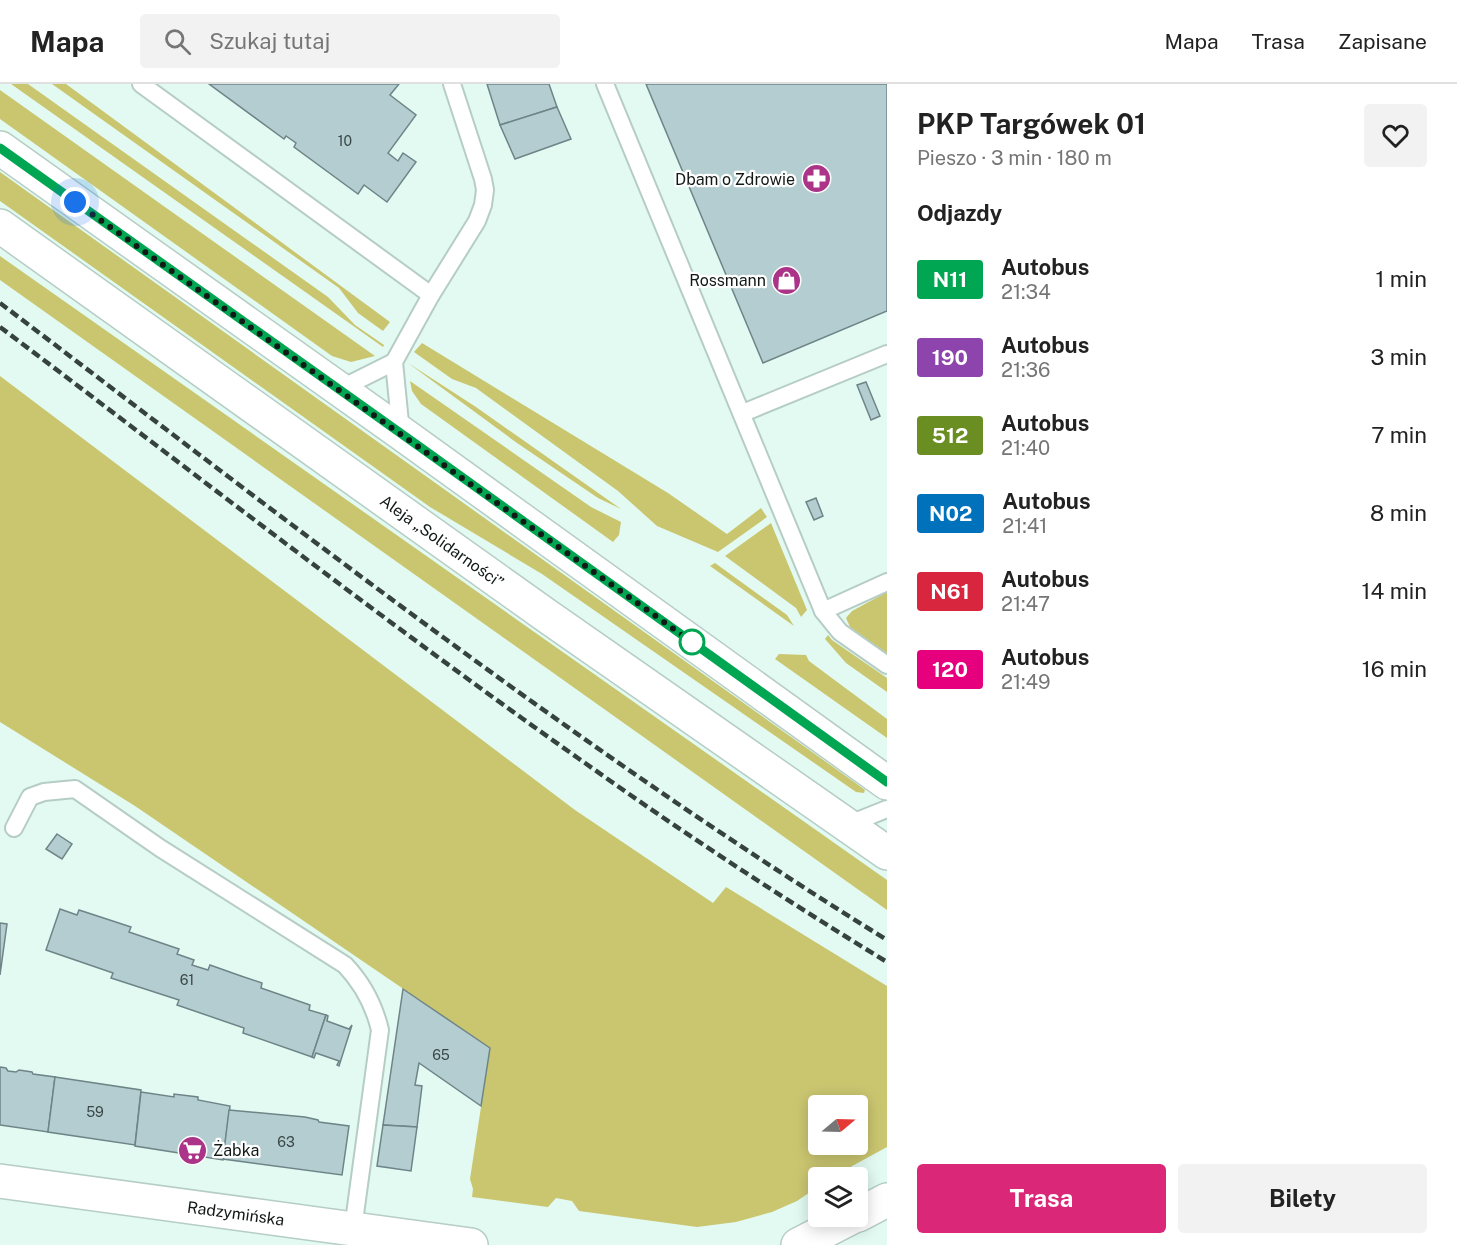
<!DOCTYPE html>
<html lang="pl">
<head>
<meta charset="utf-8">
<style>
  :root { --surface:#fff; --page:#f2f2f2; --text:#222; --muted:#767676; --line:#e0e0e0; --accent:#db2777 }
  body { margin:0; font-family:"Public Sans",sans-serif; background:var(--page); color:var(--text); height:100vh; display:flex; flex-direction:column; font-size:22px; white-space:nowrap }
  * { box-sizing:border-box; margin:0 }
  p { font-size:20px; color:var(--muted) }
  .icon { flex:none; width:33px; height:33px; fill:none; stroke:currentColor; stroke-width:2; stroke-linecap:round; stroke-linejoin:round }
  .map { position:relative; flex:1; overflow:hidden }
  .side { display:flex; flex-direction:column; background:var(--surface); width:570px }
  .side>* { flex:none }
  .badge { padding:0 12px; border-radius:4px; font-size:21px; line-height:39px }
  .needle { width:39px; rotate:71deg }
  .fabs { position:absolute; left:808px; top:1011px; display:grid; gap:12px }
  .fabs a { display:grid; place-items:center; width:60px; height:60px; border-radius:6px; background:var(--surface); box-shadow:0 3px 15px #0003; font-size:30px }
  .you { position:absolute; width:30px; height:30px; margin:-15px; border:4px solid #fff; border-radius:50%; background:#1a73e8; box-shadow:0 0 0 9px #1a73e833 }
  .map>.badge { position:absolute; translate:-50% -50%; box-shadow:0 0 0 3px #fff }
  h2 { padding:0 30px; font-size:22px; line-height:54px }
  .round { display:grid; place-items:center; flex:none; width:63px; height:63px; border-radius:6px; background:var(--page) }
  .head { display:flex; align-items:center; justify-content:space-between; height:102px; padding:0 30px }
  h1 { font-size:28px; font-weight:700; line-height:45px }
  .button { display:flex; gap:12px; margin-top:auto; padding:12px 30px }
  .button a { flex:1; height:69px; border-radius:6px; background:var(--accent); color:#fff; font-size:24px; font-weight:700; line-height:69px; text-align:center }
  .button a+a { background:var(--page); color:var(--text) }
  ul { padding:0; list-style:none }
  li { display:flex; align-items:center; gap:18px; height:78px; padding:0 30px }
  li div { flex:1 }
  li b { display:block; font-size:22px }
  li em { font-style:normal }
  li .badge { min-width:66px; font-weight:700; text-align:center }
  header { display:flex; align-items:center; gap:36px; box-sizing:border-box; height:84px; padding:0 30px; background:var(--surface); border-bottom:2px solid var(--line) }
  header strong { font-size:28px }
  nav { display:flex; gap:33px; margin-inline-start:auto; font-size:21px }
  .search { width:420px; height:54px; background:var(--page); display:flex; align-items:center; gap:15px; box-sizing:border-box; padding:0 21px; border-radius:6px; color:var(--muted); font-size:22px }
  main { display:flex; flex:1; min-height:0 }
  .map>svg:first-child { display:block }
  .green { fill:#cac670; fill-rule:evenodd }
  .building { fill:#b4cdd1; stroke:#6e8588; stroke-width:1.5 }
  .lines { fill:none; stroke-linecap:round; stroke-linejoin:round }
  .lane-casing { stroke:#b6cdc5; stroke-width:20 }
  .secondary-casing { stroke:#b6cdc5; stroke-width:36 }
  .lane { stroke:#fff; stroke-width:16 }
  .secondary { stroke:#fff; stroke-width:33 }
  .rail { stroke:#36423e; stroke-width:4.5; stroke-dasharray:9 4.5; stroke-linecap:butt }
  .line-casing { stroke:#fff; stroke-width:14 }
  .line { stroke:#00a651; stroke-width:9 }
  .walk { stroke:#111a17; stroke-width:6; stroke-dasharray:0 10.8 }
  .stop-dot { fill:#fff; stroke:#00a651; stroke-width:3 }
  .labels { text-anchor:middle; stroke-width:4.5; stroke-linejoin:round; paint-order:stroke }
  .number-label { font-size:14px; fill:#3a4746 }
  .poi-label { font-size:16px; fill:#111a17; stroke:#fff; text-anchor:end }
  .street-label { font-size:16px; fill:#111a17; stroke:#fff }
</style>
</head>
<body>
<header>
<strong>Mapa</strong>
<div class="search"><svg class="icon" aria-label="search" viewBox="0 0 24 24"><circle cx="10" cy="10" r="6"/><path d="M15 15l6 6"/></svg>Szukaj tutaj</div>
<nav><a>Mapa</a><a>Trasa</a><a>Zapisane</a></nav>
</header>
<main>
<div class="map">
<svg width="887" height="1161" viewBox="0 0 887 1161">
  <rect width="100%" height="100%" fill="#e2faf2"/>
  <!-- green -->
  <g class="green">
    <polygon points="11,0 28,0 328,213 355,241 384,261 383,263"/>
    <polygon points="52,0 66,0 390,238 383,247 358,229 339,204"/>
    <polygon points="0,6 375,272 351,278 332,272 0,35"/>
    <polygon points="0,88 857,700 865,706 864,709 856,708 542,490 430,423 0,117"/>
    <polygon points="0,172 887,796 887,826 0,196"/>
    <polygon points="422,259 668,409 727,450 761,424 767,433 718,468 657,442 618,407 476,304 452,295 414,268"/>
    <polygon points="408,279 476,323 621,425 598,414 517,359"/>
    <path d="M0 292 575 726 713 819 726 803 887 902V1063L832 1093 819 1094V1102L797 1117 772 1128 736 1138 697 1143 579 1127 572 1117 556 1114 548 1123 472 1113 473 1105 470 1095 490 964 135 722 0 638ZM819 1022H858V1060H819Z"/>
    <polygon points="410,297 591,423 621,438 619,451 613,458 421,320 412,307"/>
    <polygon points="771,439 807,526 801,533 796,524 725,472"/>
    <polygon points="715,479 787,531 794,542 710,482"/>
    <polygon points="887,508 887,570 850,543 846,534 852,527"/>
    <polygon points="828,551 832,556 887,594 887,608 846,579 825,555"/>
    <polygon points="779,570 806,571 809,577 887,635 887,654 775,575"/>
  </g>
  <!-- building -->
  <g class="building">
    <polygon points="209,0 399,0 390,11 416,31 388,69 398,77 403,69 416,78 387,118 364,101 358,110 294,63 296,59 286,52 284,55"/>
    <polygon points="487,0 549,0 557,23 500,41"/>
    <polygon points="646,0 887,0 887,227 763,279"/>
    <polygon points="557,23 571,55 515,75 500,41"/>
    <polygon points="866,298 880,332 871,336 857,301"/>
    <polygon points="816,414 823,432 814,436 806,418"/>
    <polygon points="57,750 72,760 62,775 46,765"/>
    <polygon points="60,825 77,831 79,826 131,843 129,848 179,865 177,870 194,876 192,881 208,886 210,881 241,892 262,899 261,904 310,921 309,926 326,931 312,973 243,949 244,944 177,921 179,916 111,894 113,889 46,866"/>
    <polygon points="0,839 7,840 0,891"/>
    <polygon points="403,905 490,964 481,1022 419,979 415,1001 422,1002 417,1043 383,1041"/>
    <polygon points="326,931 328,932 327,937 349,945 352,941 339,982 337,981 339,977 316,969 314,974 312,973"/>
    <polygon points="0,983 6,984 8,987 16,988 19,986 32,988 33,990 55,993 48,1048 0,1041"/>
    <polygon points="55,993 141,1006 135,1061 48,1048"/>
    <polygon points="141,1008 174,1013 174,1010 198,1013 198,1016 230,1022 223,1076 135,1062"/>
    <polygon points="229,1026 305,1033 318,1036 319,1038 349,1042 342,1091 223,1075"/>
    <polygon points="383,1041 417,1043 411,1087 377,1082"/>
  </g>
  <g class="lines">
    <defs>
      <g id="lane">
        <polyline points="141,0 431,211 394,278 401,349"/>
        <polyline points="605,0 823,527 840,548 887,581"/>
        <polyline points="431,211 477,137 483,121 485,106 483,95 452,0"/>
        <polyline points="338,306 394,278"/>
        <polyline points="743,329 887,270"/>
        <polyline points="823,527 887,498"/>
        <polyline points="847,741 887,725"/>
        <path d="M14 744 30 713 44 708 75 705 160 764 345 881C363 900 374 921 380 946L353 1145"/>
      </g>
      <g id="secondary">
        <polyline points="0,64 401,349 887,699"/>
        <path id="s1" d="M0 142 547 532 887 769"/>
        <path id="s2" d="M0 1097 471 1161"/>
        <polyline points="858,1131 887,1116"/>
        <polyline points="798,1161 854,1132"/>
      </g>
    </defs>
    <!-- lane casing -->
    <use href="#lane" class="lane-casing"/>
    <!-- secondary casing -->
    <use href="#secondary" class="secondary-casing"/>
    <!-- lane -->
    <use href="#lane" class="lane"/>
    <!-- secondary -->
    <use href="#secondary" class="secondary"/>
    <!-- rail -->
    <g class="rail">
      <path d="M0 219C290 439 577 664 887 856"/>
      <path d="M0 243C194 389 386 539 585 679 683 749 784 815 887 878"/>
    </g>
  </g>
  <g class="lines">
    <defs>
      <polyline id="line" points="0,64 420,363 887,698"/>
    </defs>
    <!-- line casing -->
    <use href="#line" class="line-casing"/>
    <!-- line -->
    <use href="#line" class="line"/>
    <!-- walk -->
    <polyline class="walk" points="75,118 692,558"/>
  </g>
  <!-- icons -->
  <defs>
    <symbol id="pharmacy-disc" viewBox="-11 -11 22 22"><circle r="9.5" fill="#ab3388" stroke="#fff"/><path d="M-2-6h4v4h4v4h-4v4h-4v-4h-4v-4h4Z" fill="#fff"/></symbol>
    <symbol id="shop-disc" viewBox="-11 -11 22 22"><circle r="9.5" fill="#ab3388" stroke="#fff"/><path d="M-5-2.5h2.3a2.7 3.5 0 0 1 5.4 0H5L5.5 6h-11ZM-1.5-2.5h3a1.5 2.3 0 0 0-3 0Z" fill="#fff"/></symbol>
    <symbol id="supermarket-disc" viewBox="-11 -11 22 22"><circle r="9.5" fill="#ab3388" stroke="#fff"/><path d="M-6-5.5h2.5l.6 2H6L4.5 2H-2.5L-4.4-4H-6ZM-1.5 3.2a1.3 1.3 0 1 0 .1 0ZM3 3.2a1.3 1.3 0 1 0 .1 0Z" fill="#fff"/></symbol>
  </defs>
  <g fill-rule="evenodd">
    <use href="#pharmacy-disc" x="800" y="78" width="33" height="33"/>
    <use href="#shop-disc" x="770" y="180" width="33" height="33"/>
    <use href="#supermarket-disc" x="176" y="1050" width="33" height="33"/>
  </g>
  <!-- markers -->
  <circle class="stop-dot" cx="692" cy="558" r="12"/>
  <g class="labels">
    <!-- number labels -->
    <g class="number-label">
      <text x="345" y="62">10</text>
      <text x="187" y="901">61</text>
      <text x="441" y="976">65</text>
      <text x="95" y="1033">59</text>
      <text x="286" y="1063">63</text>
    </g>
    <!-- poi labels -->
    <g class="poi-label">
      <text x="795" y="101">Dbam o Zdrowie</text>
      <text x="766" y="202">Rossmann</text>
      <text x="213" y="1072" text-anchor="start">Żabka</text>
    </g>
    <!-- street labels -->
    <g class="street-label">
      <text dy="6" stroke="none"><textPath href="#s1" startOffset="543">Aleja „Solidarności”</textPath></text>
      <text dy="6" stroke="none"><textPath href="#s2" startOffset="238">Radzymińska</textPath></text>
    </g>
  </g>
</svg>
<div class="fabs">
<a><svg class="needle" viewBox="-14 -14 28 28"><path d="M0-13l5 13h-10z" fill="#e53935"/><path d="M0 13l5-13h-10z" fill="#767676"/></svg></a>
<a><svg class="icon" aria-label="layers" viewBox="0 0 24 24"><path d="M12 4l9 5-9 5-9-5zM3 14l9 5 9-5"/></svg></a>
</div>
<div class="you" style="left:75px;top:118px"></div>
</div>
<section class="side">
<div class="head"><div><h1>PKP Targówek 01</h1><p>Pieszo · 3 min · 180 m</p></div><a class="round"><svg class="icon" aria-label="heart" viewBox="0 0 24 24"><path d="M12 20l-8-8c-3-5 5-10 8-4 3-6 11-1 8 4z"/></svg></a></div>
<h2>Odjazdy</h2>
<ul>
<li><span class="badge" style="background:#00a651;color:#fff">N11</span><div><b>Autobus</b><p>21:34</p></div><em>1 min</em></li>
<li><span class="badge" style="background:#8e44ad;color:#fff">190</span><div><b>Autobus</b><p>21:36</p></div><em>3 min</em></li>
<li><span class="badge" style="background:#6b8e23;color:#fff">512</span><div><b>Autobus</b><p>21:40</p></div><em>7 min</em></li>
<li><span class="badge" style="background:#0072bc;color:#fff">N02</span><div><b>Autobus</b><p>21:41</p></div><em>8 min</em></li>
<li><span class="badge" style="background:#d7263d;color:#fff">N61</span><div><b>Autobus</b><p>21:47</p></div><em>14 min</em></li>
<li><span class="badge" style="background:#e6007e;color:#fff">120</span><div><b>Autobus</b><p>21:49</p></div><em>16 min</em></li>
</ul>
<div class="button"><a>Trasa</a><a>Bilety</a></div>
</section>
</main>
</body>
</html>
